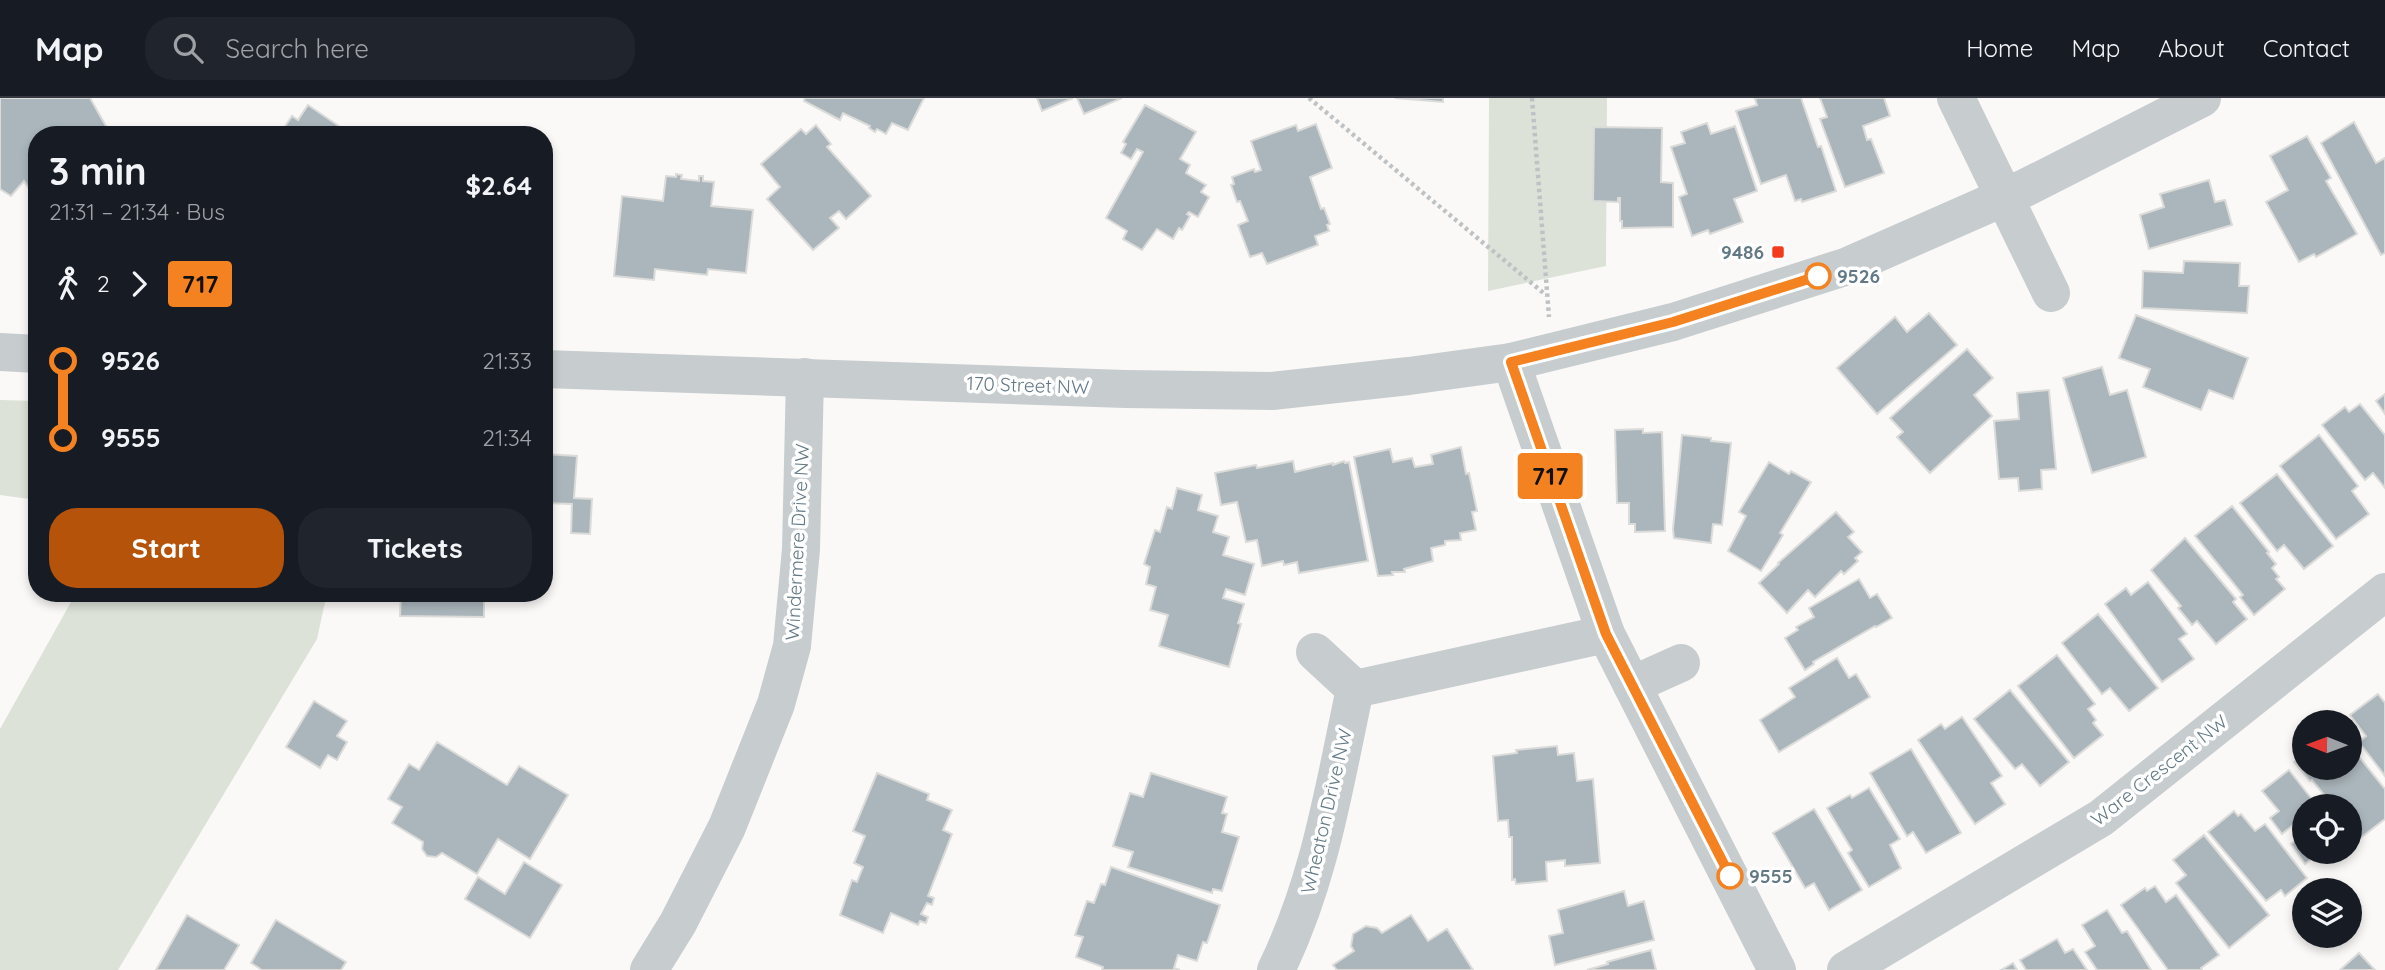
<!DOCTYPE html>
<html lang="en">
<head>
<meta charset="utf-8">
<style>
  :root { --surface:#171b24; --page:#20242c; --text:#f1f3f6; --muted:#9ea1a6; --line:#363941; --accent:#b45309 }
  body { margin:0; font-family:Quicksand,sans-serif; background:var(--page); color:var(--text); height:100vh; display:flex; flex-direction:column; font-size:26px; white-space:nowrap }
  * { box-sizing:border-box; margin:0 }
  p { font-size:23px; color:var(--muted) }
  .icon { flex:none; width:38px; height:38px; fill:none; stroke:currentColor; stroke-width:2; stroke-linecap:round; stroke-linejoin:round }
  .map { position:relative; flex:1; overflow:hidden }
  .sheet { position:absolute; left:28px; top:28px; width:525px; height:476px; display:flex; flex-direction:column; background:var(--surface); border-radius:28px; box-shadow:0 4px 10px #0003 }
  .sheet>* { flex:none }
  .badge { padding:0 14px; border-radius:5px; font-size:24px; line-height:46px }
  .needle { width:46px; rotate:271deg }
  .buttons { position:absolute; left:2292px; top:612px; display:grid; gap:14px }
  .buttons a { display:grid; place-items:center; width:70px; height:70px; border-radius:50%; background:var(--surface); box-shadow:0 4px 10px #0003; font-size:35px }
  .map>.badge { position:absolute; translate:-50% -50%; box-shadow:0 0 0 4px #fff }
  .legs { display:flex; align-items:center; gap:10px; height:77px; padding:0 21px; font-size:23px }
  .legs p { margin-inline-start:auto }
  .overview { display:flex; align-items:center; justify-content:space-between; height:119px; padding:0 21px }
  h1 { font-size:38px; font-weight:700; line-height:52px }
  .cta { display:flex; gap:14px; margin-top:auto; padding:14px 21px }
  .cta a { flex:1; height:80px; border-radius:28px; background:var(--accent); color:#fff; font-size:28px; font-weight:700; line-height:80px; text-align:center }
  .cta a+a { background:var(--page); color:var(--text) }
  ul { padding:0 21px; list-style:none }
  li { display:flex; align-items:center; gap:24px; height:77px; font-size:26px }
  li i { display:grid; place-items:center; width:10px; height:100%; margin:0 9px; background:currentColor }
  li i::after { content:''; width:18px; height:18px; margin:-9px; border:5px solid; border-radius:50%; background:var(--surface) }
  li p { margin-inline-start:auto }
  li:first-child i { background:linear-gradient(#0000 50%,currentColor 0) }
  li:last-child i { background:linear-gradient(currentColor 50%,#0000 0) }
  header { display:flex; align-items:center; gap:42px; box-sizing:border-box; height:98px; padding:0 35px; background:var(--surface); border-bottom:2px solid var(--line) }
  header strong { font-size:33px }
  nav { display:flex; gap:38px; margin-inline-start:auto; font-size:24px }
  .search { width:490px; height:63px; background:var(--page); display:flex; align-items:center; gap:18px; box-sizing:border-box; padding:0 24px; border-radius:28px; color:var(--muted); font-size:26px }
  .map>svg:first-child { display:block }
  .green { fill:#dce2d8 }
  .building { fill:#abb6bc; stroke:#dbdbd9; stroke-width:2 }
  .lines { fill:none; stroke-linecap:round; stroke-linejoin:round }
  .path { stroke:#bec2c4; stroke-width:4.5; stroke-dasharray:3.5 3.5; stroke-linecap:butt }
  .minor { stroke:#c7cccf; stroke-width:38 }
  .line-1-casing { stroke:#fff; stroke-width:16 }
  .line-1 { stroke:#f58220; stroke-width:10 }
  .poi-dot { fill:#f43b1d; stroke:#fff; stroke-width:2.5 }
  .stop-1-dot { fill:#fff; stroke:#f58220; stroke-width:3.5 }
  .labels { text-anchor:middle; stroke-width:7; stroke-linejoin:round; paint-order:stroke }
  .poi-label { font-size:19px; font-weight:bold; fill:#627985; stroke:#fff; text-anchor:end }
  .stop-label { font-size:19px; font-weight:bold; fill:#627985; stroke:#fff; text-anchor:start }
  .street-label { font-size:19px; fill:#627985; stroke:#fff }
</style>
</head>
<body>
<header>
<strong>Map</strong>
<div class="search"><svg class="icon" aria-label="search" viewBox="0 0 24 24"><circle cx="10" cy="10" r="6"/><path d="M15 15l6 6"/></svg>Search here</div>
<nav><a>Home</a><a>Map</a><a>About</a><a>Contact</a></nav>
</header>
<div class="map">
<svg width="2385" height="872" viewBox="0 0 2385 872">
  <rect width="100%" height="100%" fill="#faf9f7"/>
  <!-- green -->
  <g class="green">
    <polygon points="1489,0 1607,0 1606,168 1488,193"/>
    <polygon points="0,302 37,303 37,402 0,397"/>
    <polygon points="76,495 327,495 317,541 118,872 0,872 0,631"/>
  </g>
  <!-- building -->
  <g class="building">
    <polygon points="0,0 90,0 111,37 37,37 37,103 24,83 11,98 0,91"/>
    <polygon points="805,0 924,0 908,32 892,25 886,36 877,31 875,34 869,30 870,28 843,15 840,22 804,3"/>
    <polygon points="1037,0 1073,0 1042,13"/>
    <polygon points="1077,0 1122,0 1084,16"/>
    <polygon points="1395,0 1443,0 1443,4"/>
    <polygon points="1758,0 1801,0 1818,49 1821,48 1836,93 1802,104 1801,101 1795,103 1786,77 1761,86 1736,13 1757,7 1755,1"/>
    <polygon points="1820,0 1884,0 1890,18 1863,28 1867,42 1871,41 1884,75 1845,89 1820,21 1827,19"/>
    <polygon points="308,7 349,35 348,37 271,37 274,31 280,36 292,18 298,22"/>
    <polygon points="1145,7 1196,34 1180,61 1190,67 1186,75 1206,87 1201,94 1209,99 1198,119 1189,114 1187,116 1190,118 1182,132 1179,130 1173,141 1157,131 1142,152 1123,141 1127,133 1106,120 1143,54 1137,51 1131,61 1121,55 1126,46 1123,44"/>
    <polygon points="2354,24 2376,65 2385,60 2385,155 2381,157 2321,45"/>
    <polygon points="1707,25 1711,36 1735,28 1757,93 1734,101 1743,124 1710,136 1708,132 1692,138 1679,99 1687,96 1671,49 1685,45 1681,34"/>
    <polygon points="1316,26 1332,70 1310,79 1321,111 1324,110 1330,126 1327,127 1329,133 1315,138 1318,147 1267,166 1262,155 1250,159 1238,127 1248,123 1240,103 1237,104 1231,87 1234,86 1232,79 1254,71 1255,74 1261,72 1251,43 1296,27 1298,33"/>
    <polygon points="816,27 831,46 827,49 871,98 846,121 839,113 830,120 839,130 813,152 767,101 780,89 761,66 801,31 806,36"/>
    <polygon points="1594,29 1662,30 1661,84 1673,85 1673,129 1622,130 1622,123 1620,123 1620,100 1618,100 1618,104 1593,103"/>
    <polygon points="2307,38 2331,80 2326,83 2357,136 2316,159 2314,156 2299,164 2266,104 2288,92 2270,58"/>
    <polygon points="676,76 682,77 681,81 699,83 699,78 703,78 703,83 714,84 711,108 753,112 746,175 708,171 707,177 655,171 654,182 614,178 622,98 663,103 666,78 676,79"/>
    <polygon points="2209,82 2215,104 2225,102 2232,127 2149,151 2140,117 2164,109 2160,96"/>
    <polygon points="2184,163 2240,165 2239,188 2249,188 2247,215 2142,210 2143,173 2183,175"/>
    <polygon points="1929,215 1957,247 1877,316 1837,270 1895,219 1907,234"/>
    <polygon points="2136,217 2248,260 2233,301 2209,292 2201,312 2143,289 2150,271 2119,260"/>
    <polygon points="1967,251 1993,280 1974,297 1992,318 1930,375 1897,339 1903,334 1890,320"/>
    <polygon points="2102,269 2110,297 2127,292 2146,359 2092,375 2063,280"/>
    <polygon points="2049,292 2056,371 2041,372 2042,391 2019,393 2018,380 1999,381 1994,323 2019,321 2017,295"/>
    <polygon points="2385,296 2385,316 2376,303"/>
    <polygon points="2360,306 2385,337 2385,390 2373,375 2365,382 2322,327 2345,309 2349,314"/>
    <polygon points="1643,331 1643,335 1662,334 1665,433 1635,434 1635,426 1629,426 1629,405 1617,405 1615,332"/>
    <polygon points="1682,337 1711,340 1711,343 1731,345 1722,427 1713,426 1711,445 1674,440 1673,431"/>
    <polygon points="2319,337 2358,388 2352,393 2369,416 2336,441 2280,368"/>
    <polygon points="1461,349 1466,376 1469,375 1477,413 1472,414 1476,432 1460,435 1461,442 1445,443 1445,447 1431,450 1433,463 1404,471 1405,474 1392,474 1393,477 1378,478 1354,359 1390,351 1393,364 1412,360 1415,369 1433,366 1431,357"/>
    <polygon points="544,356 577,358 574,400 592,401 590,436 571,435 572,406 544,405"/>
    <polygon points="1293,363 1295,374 1333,365 1333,367 1344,363 1345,365 1349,364 1368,463 1299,475 1297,464 1284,467 1283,463 1262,468 1257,442 1246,444 1237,404 1221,407 1215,375 1256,367 1257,370"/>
    <polygon points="1769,364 1789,376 1791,373 1811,384 1780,435 1783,437 1761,473 1728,453 1746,418 1739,414"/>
    <polygon points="2277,376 2333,448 2304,471 2284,447 2277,453 2240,405"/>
    <polygon points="1177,390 1202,397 1198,412 1218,418 1213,434 1229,439 1223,457 1254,466 1245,497 1226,491 1223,500 1244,506 1238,525 1241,526 1229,569 1159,548 1168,517 1150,512 1156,489 1146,486 1150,469 1144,466 1155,432 1160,434 1167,409 1172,411"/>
    <polygon points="2232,408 2269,454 2267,455 2276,466 2272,470 2279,479 2276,481 2285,491 2254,517 2240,499 2243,497 2195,438"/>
    <polygon points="1836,414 1854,434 1848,439 1862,454 1855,460 1858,463 1844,476 1841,473 1815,499 1808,492 1787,515 1759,485 1779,466 1778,465"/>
    <polygon points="2185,440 2236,501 2233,504 2247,521 2216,546 2197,523 2192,527 2178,510 2181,508 2151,472"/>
    <polygon points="1859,481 1870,500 1877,496 1892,520 1876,529 1875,528 1813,564 1814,566 1805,572 1785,540 1798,532 1796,529 1814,519 1809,510"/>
    <polygon points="2148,484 2187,536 2179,541 2194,561 2162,584 2105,506 2126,490 2131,497"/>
    <polygon points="401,495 484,495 484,519 400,518"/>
    <polygon points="2098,516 2158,590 2129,613 2110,590 2102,596 2062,545"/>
    <polygon points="2057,557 2095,606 2088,611 2096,622 2093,625 2103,637 2074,660 2018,588"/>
    <polygon points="1837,560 1849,580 1856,576 1870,599 1779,654 1760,622 1795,599 1789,590"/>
    <polygon points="2010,592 2069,664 2040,688 2022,666 2015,671 1974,621"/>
    <polygon points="2378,596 2385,605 2385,678 2359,644 2366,638 2350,617"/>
    <polygon points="314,603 347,623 337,638 347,644 337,662 328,657 320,670 286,649"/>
    <polygon points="1962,619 2002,678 1991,685 2005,706 1975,726 1918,642 1941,626 1945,631"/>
    <polygon points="437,644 507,687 519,668 568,697 530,761 498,741 477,776 442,755 436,759 427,758 422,751 423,744 392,725 402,709 388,701 409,666 419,672"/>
    <polygon points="1557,648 1558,657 1574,655 1577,683 1593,681 1600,765 1565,768 1565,762 1546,764 1547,783 1516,786 1515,781 1512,782 1512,739 1509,739 1508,722 1498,723 1493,658 1517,655 1516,652"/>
    <polygon points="2352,650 2385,691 2385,721 2359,741 2350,730 2350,709 2334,709 2312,682 2310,683 2294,664 2305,655 2305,670 2350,670 2350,651"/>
    <polygon points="1911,651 1961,735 1926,755 1913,734 1907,738 1870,675"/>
    <polygon points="2289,672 2318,709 2305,709 2305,754 2320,754 2305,766 2291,746 2301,738 2293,727 2282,736 2270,720 2279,713 2262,693"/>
    <polygon points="877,675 929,696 927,702 952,712 943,732 952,736 928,798 934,800 932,807 927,805 921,816 928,819 926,825 920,823 918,827 891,815 883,835 840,817 852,782 857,784 863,769 854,765 865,738 853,733"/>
    <polygon points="1151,675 1227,699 1222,715 1227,716 1222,734 1239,739 1222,793 1213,791 1212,795 1128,769 1133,754 1113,748 1130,695 1143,699"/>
    <polygon points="1869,690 1900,741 1890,747 1901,770 1869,789 1848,755 1852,752 1827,710 1850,697 1852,700"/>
    <polygon points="1814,711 1862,792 1829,812 1814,785 1805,790 1773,735"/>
    <polygon points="2234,713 2238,718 2241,716 2255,733 2265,726 2307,780 2285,798 2281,792 2266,803 2208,734"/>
    <polygon points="2204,737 2269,817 2229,850 2176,785 2186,777 2173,762"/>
    <polygon points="524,764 562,787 530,840 465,801 478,779 505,796"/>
    <polygon points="1111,769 1220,807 1207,845 1203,844 1197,863 1178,857 1174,870 1180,872 1102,872 1103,869 1076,859 1083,839 1075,837 1087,803 1094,805 1101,786 1105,787"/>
    <polygon points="2155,788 2166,804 2176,797 2219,857 2201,870 2202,872 2168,872 2121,807 2145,790 2147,793"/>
    <polygon points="1624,793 1628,808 1644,803 1654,842 1555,867 1549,838 1563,835 1558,812"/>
    <polygon points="2107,812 2122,835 2127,833 2151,872 2097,872 2085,854 2095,848 2082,827"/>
    <polygon points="187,817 239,847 224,872 156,872"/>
    <polygon points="1411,817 1428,843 1447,831 1473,872 1337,872 1333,867 1354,853 1351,848 1353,836 1366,828 1377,830 1382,835"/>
    <polygon points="276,822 346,864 341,872 262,872 251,865"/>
    <polygon points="2057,841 2065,855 2073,851 2087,872 2026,872 2020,862"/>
    <polygon points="1651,852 1656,872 1587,872 1608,866 1607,864"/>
    <polygon points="2359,855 2375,872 2340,872"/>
    <polygon points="2013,865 2017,872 2001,872"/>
  </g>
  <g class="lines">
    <!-- path -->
    <g class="path">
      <polyline points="1309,0 1546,197"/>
      <polyline points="1532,0 1549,219"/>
    </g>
    <!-- minor -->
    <g class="minor">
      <polyline points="1956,0 2051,195"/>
      <polyline points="0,254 37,256"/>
      <polyline points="1511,264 1606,536 1777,872"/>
      <polyline points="544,271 1125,291 1272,293 1409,278 1511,264 1673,224 1848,168 2025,90 2202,0"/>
      <polyline points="1315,554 1355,591"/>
      <polyline points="1632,587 1681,565"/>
      <polyline points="649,872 678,825 727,729 776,606 792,548 801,451 805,279"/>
      <path d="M1276 872C1320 782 1334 689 1355 591L1606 536"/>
      <polyline points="1846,872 2101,720 2385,494"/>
    </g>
  </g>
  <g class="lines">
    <defs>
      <polyline id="line-1" points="1730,778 1606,536 1511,264 1673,224 1818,178"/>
    </defs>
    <!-- line-1 casing -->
    <use href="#line-1" class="line-1-casing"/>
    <!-- line-1 -->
    <use href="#line-1" class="line-1"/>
  </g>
  <!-- markers -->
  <rect class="poi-dot" x="1771" y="147" width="14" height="14" rx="3.5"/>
  <g class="stop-1-dot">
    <circle cx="1818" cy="178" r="12"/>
    <circle cx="1730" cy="778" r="12"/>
  </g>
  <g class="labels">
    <!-- poi labels -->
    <g class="poi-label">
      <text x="1764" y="161">9486</text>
    </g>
    <!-- stop labels -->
    <g class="stop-label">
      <text x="1837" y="185">9526</text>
      <text x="1749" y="785">9555</text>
    </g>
    <!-- street labels -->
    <g class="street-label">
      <text transform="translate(1028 287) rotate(2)" y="7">170 Street NW</text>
      <text transform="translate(797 444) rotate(-87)" y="7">Windermere Drive NW</text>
      <text transform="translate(2159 672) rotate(-38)" y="7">Ware Crescent NW</text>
      <text transform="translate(1326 713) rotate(-77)" y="7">Wheaton Drive NW</text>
    </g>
  </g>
</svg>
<div class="buttons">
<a><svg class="needle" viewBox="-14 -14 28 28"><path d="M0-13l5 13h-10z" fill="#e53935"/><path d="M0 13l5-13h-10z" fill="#9ea1a6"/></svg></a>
<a><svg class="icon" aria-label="locate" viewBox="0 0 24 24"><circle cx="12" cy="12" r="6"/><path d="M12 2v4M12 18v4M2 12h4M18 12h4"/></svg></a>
<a><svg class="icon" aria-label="layers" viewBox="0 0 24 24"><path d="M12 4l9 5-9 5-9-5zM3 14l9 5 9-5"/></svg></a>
</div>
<b class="badge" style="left:1550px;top:378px;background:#f58220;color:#111">717</b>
<section class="sheet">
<div class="overview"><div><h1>3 min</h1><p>21:31 – 21:34 · Bus</p></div><b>$2.64</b></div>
<div class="legs"><svg class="icon" aria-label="walk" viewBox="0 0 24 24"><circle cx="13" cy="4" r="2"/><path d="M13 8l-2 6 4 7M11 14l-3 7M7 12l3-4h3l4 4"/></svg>2<svg class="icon" aria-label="forward" viewBox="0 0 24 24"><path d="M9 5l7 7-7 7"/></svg><b class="badge" style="background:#f58220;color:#111">717</b></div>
<ul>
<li><i style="color:#f58220"></i><b>9526</b><p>21:33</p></li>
<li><i style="color:#f58220"></i><b>9555</b><p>21:34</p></li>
</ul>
<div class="cta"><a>Start</a><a>Tickets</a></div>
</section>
</div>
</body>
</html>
